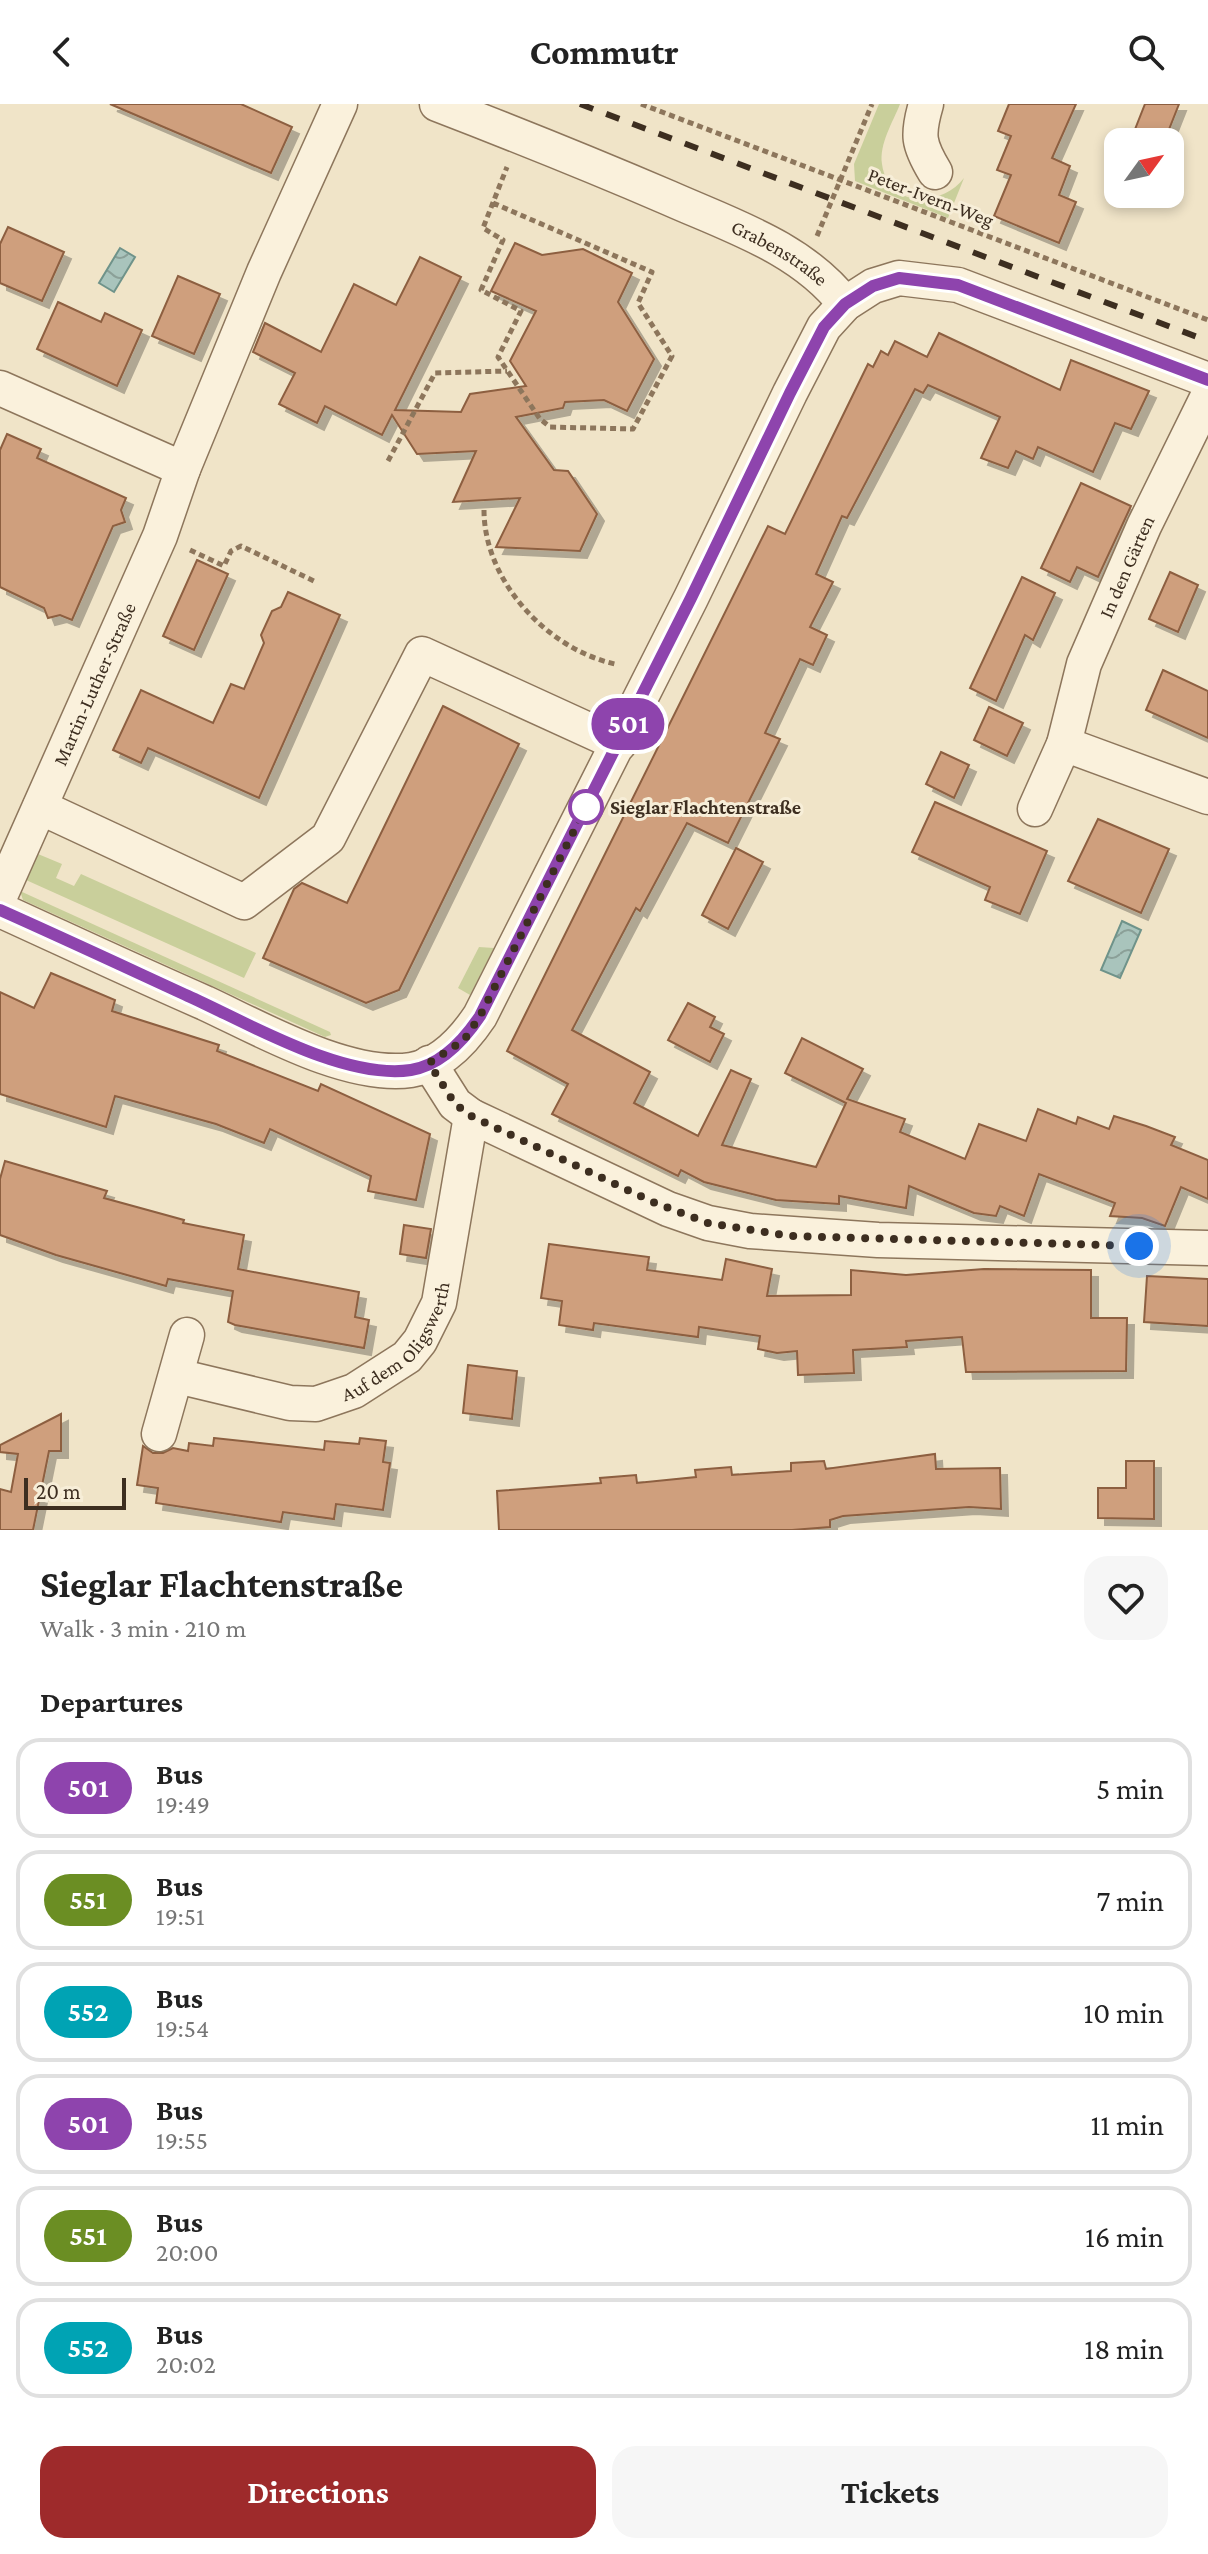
<!DOCTYPE html>
<html lang="en">
<head>
<meta charset="utf-8">
<style>
  :root { --surface:#fff; --page:#f6f6f6; --text:#222; --muted:#767676; --line:#e0e0e0; --accent:#9e2a2b }
  body { margin:0; font-family:"Crimson Pro",serif; background:var(--page); color:var(--text); height:100vh; display:flex; flex-direction:column; font-size:30px; white-space:nowrap }
  * { box-sizing:border-box; margin:0 }
  p { font-size:26px; color:var(--muted) }
  .icon { flex:none; width:44px; height:44px; fill:none; stroke:currentColor; stroke-width:2; stroke-linecap:round; stroke-linejoin:round }
  .map { position:relative; height:1426px; overflow:hidden }
  .drawer { display:flex; flex-direction:column; background:var(--surface); flex:1 }
  .drawer>* { flex:none }
  .badge { padding:0 16px; border-radius:26px; font-size:28px; line-height:52px }
  .needle { width:52px; rotate:57deg }
  .controls { position:absolute; left:1104px; top:24px; display:grid; gap:16px }
  .controls a { display:grid; place-items:center; width:80px; height:80px; border-radius:16px; background:var(--surface); box-shadow:0 4px 12px #0003; font-size:40px }
  .scale { position:absolute; left:24px; bottom:20px; width:102px; box-sizing:border-box; padding-left:8px; border:4px solid #3d2e20; border-top:0; font-size:22px; line-height:28px; white-space:nowrap; color:#3d2e20; -webkit-text-stroke:6px #f7eed8; paint-order:stroke }
  .you { position:absolute; width:40px; height:40px; margin:-20px; border:6px solid #fff; border-radius:50%; background:#1a73e8; box-shadow:0 0 0 12px #1a73e833 }
  .map>.badge { position:absolute; translate:-50% -50%; box-shadow:0 0 0 4px #fff }
  h2 { padding:0 40px; font-size:30px; line-height:72px }
  .round { display:grid; place-items:center; flex:none; width:84px; height:84px; border-radius:24px; background:var(--page) }
  .headline { display:flex; align-items:center; justify-content:space-between; height:136px; padding:0 40px }
  h1 { font-size:38px; font-weight:700; line-height:60px }
  .action { display:flex; gap:16px; margin-top:auto; padding:16px 40px }
  .action a { flex:1; height:92px; border-radius:24px; background:var(--accent); color:#fff; font-size:32px; font-weight:700; line-height:92px; text-align:center }
  .action a+a { background:var(--page); color:var(--text) }
  ul { padding:0; list-style:none }
  li { display:flex; align-items:center; gap:24px; height:100px; margin:0 16px 12px; padding:0 24px; border:4px solid var(--line); border-radius:24px }
  li div { flex:1 }
  li b { display:block; font-size:30px }
  li em { font-style:normal }
  li .badge { min-width:88px; font-weight:700; text-align:center }
  header { display:flex; justify-content:space-between; align-items:center; height:104px; padding:0 40px; background:var(--surface); font-size:36px; font-weight:700 }
  .map>svg:first-child { display:block }
  .grass { fill:#c9cf9b }
  .water { fill:url(#water-waves); stroke:#6f938a; stroke-width:2 }
  .building { fill:#cf9f7d; stroke:#8d5f41; stroke-width:2; filter:url(#shadow) }
  .lines { fill:none; stroke-linecap:round; stroke-linejoin:round }
  .minor-casing { stroke:#8d765c; stroke-width:37 }
  .path { stroke:#8d765c; stroke-width:5; stroke-dasharray:6 4; stroke-linecap:butt }
  .minor { stroke:#faf1dc; stroke-width:34 }
  .rail { stroke:#3d2e20; stroke-width:6; stroke-dasharray:14 14; stroke-linecap:butt }
  .line-casing { stroke:#fff; stroke-width:18 }
  .line { stroke:#8e44ad; stroke-width:12 }
  .walk { stroke:#3d2e20; stroke-width:8; stroke-dasharray:0 14.4 }
  .stop-dot { fill:#fff; stroke:#8e44ad; stroke-width:4 }
  .labels { text-anchor:middle; stroke-width:6; stroke-linejoin:round; paint-order:stroke }
  .street-label { font-size:20px; fill:#3d2e20; stroke:#f7eed8 }
  .stop-label { font-size:20px; font-weight:bold; fill:#3d2e20; stroke:#f7eed8; text-anchor:start }
</style>
</head>
<body>
<header><svg class="icon" aria-label="back" viewBox="0 0 24 24"><path d="M15 5l-7 7 7 7"/></svg>Commutr<svg class="icon" aria-label="search" viewBox="0 0 24 24"><circle cx="10" cy="10" r="6"/><path d="M15 15l6 6"/></svg></header>
<div class="map">
<svg width="1208" height="1426" viewBox="0 0 1208 1426">
  <defs>
    <pattern id="water-waves" width="16" height="10" patternUnits="userSpaceOnUse" patternTransform="scale(2)"><rect width="16" height="10" fill="#a9c4bc"/><path d="M0 5q4-4 8 0t8 0" fill="none" stroke="#8ba098"/></pattern>
    <filter id="shadow"><feDropShadow dx="7" dy="7" stdDeviation="0" flood-color="#0004"/></filter>
  </defs>
  <rect width="100%" height="100%" fill="#f0e4c8"/>
  <!-- grass -->
  <g class="grass">
    <path d="M879 0H900C893 18 879 40 882 60 888 105 942 103 964 74L948 114 855 77 854 60Z"/>
    <polygon points="38,750 62,760 56,774 74,782 81,770 256,849 244,874 26,776"/>
    <polygon points="20,787 330,928 331,931 325,933 23,796"/>
    <polygon points="479,843 494,844 470,891 458,884"/>
  </g>
  <!-- water -->
  <g class="water">
    <polygon points="120,144 135,153 114,188 99,179"/>
    <polygon points="1122,817 1141,826 1120,874 1101,866"/>
  </g>
  <!-- building -->
  <g class="building">
    <polygon points="110,0 241,0 292,23 271,69"/>
    <polygon points="1009,0 1076,0 1052,54 1070,62 1059,91 1076,98 1059,139 994,112 1011,71 997,66 1011,32 998,27"/>
    <polygon points="1145,0 1179,0 1164,38 1130,38"/>
    <polygon points="8,123 64,148 42,197 0,179 0,140"/>
    <polygon points="515,139 542,151 583,145 632,169 618,198 654,255 627,307 604,296 565,298 563,304 516,313 554,366 568,367 597,410 580,447 496,443 520,394 453,398 476,347 417,350 392,311 382,331 325,302 317,319 279,300 295,269 253,248 265,219 321,248 354,180 396,201 420,153 461,173 395,306 461,308 470,290 526,282 510,257 536,207 491,187"/>
    <polygon points="178,172 220,190 194,250 152,232"/>
    <polygon points="58,198 101,218 105,209 142,226 117,282 37,245"/>
    <polygon points="939,229 1060,286 1071,256 1149,287 1131,325 1115,319 1093,368 1038,343 1033,355 1016,347 1008,364 981,354 1000,313 928,281 923,289 915,285 847,414 842,412 816,470 833,478 810,523 827,531 813,561 800,555 765,629 780,635 728,739 687,719 640,807 636,804 572,926 650,968 634,999 698,1032 731,966 751,975 722,1041 816,1063 846,999 785,969 802,934 863,965 847,995 905,1015 900,1028 965,1055 979,1020 1026,1037 1038,1005 1076,1020 1078,1013 1109,1025 1114,1012 1146,1022 1175,1033 1171,1041 1208,1056 1208,1095 1181,1083 1165,1122 1142,1114 1110,1112 1115,1099 1039,1070 1024,1112 1000,1102 996,1112 974,1109 909,1082 906,1104 839,1092 839,1100 776,1096 704,1078 681,1066 678,1072 552,1010 568,980 507,947 768,422 785,430 868,260 873,263 881,247 888,251 895,237 927,253"/>
    <polygon points="7,330 41,345 37,354 126,394 121,406 125,418 113,422 72,516 60,511 48,514 44,504 0,483 0,346"/>
    <polygon points="1081,379 1131,402 1098,473 1077,463 1070,478 1041,464"/>
    <polygon points="197,456 228,470 194,546 163,532"/>
    <polygon points="1170,468 1198,481 1178,528 1149,515"/>
    <polygon points="1022,473 1055,489 1033,536 1025,531 996,597 970,584"/>
    <polygon points="288,488 340,511 259,694 148,644 141,659 113,646 141,586 213,619 231,580 244,585 264,539 261,531 272,507 281,503"/>
    <polygon points="1163,566 1208,587 1208,634 1146,606"/>
    <polygon points="443,602 519,640 399,886 366,899 263,854 294,785 302,779 347,799"/>
    <polygon points="989,603 1023,619 1007,652 974,636"/>
    <polygon points="941,648 969,661 954,694 926,680"/>
    <polygon points="935,698 1047,747 1020,810 985,796 990,783 912,748"/>
    <polygon points="1098,715 1169,745 1141,809 1068,777"/>
    <polygon points="736,744 763,758 728,825 702,811"/>
    <polygon points="51,869 115,896 112,907 219,941 217,947 318,987 321,980 430,1030 416,1096 368,1087 371,1072 270,1025 264,1039 216,1020 115,992 106,1023 0,990 0,888 34,904"/>
    <polygon points="688,899 715,913 710,923 724,930 710,958 668,936"/>
    <polygon points="5,1057 107,1087 104,1094 184,1116 183,1119 244,1131 238,1165 359,1188 355,1213 369,1216 364,1244 235,1221 228,1218 233,1187 168,1175 166,1182 56,1151 0,1131 0,1075"/>
    <polygon points="404,1121 431,1125 426,1154 400,1150"/>
    <polygon points="549,1140 649,1153 647,1166 722,1176 726,1155 772,1165 767,1192 851,1191 851,1166 906,1171 984,1165 1091,1166 1091,1214 1127,1214 1126,1267 966,1268 962,1233 906,1237 907,1243 853,1246 854,1269 798,1271 797,1247 777,1249 758,1245 760,1232 699,1223 698,1233 594,1219 593,1226 559,1221 562,1197 541,1194"/>
    <polygon points="1147,1172 1208,1175 1208,1222 1144,1218"/>
    <polygon points="468,1261 517,1267 512,1315 463,1309"/>
    <polygon points="61,1310 61,1347 49,1347 33,1426 0,1426 0,1385 11,1388 18,1350 0,1348 0,1341"/>
    <polygon points="214,1334 324,1346 325,1337 359,1340 360,1334 386,1337 383,1358 390,1359 383,1406 336,1400 334,1415 283,1408 281,1418 156,1399 158,1384 137,1381 143,1342 153,1349 163,1349 173,1344 188,1347 189,1339 213,1342"/>
    <polygon points="935,1350 936,1365 1000,1364 1001,1405 969,1403 843,1412 830,1416 830,1423 792,1426 499,1426 497,1387 601,1379 600,1374 636,1371 637,1379 696,1373 695,1366 731,1363 732,1371 791,1367 791,1359 824,1357 826,1365"/>
    <polygon points="1126,1357 1154,1357 1154,1415 1098,1414 1098,1384 1126,1384"/>
  </g>
  <g class="lines">
    <defs>
      <g id="minor">
        <path id="s1" d="M437 0C515 30 592 61 669 94 732 122 802 144 845 200"/>
        <path d="M926 0C917 31 918 40 935 68"/>
        <polyline points="0,284 183,365"/>
        <polyline points="1064,640 1208,693"/>
        <polyline points="40,703 244,798 328,734 422,550 619,640"/>
        <path id="s2" d="M1035 705 1064 640 1084 560 1144 422 1208 292"/>
        <path id="s3" d="M0 792 160 432 183 365 264 168 340 0"/>
        <path d="M0 806C68 837 136 869 205 899 261 925 348 975 411 966 442 961 464 936 480 912L691 494 790 289 824 223 845 200 873 182 899 174 958 181 1208 276"/>
        <polyline points="429,959 455,1000 471,1012 668,1105 708,1119 750,1127 878,1136 1208,1144"/>
        <path id="s4" d="M177 1272 290 1299 316 1300 354 1287 407 1253 420 1237 439 1199 471 1012"/>
        <polyline points="159,1330 187,1231"/>
      </g>
    </defs>
    <!-- minor casing -->
    <use href="#minor" class="minor-casing"/>
    <!-- path -->
    <g class="path">
      <polyline points="641,0 1208,216"/>
      <polyline points="493,99 652,168 638,199 672,252 633,325 550,323 540,315 498,253 521,207 481,186 503,136 483,124 507,63"/>
      <polyline points="817,132 872,0"/>
      <polyline points="388,357 435,269 507,267"/>
      <path d="M484 406C484 477 547 545 615 560"/>
      <polyline points="190,446 224,462 231,447 241,442 316,478"/>
    </g>
    <!-- minor -->
    <use href="#minor" class="minor"/>
    <!-- rail -->
    <polyline class="rail" points="580,0 1208,237"/>
  </g>
  <g class="lines">
    <defs>
      <path id="line" d="M0 806C63 834 125 863 188 892 248 919 344 976 411 966 442 961 464 936 480 912L691 494 790 289 824 223 845 200 873 182 899 174 958 181 1208 276"/>
    </defs>
    <!-- line casing -->
    <use href="#line" class="line-casing"/>
    <!-- line -->
    <use href="#line" class="line"/>
    <!-- walk -->
    <polyline class="walk" points="586,703 480,912 464,936 429,959 455,1000 471,1012 653,1098 708,1119 790,1132 1139,1142"/>
  </g>
  <!-- markers -->
  <circle class="stop-dot" cx="586" cy="703" r="16"/>
  <g class="labels">
    <!-- street labels -->
    <g class="street-label">
      <text transform="translate(931 93) rotate(21)" y="7">Peter-Ivern-Weg</text>
      <text dy="7" stroke="none"><textPath href="#s1" startOffset="374">Grabenstraße</textPath></text>
      <text dy="7" stroke="none"><textPath href="#s2" startOffset="260">In den Gärten</textPath></text>
      <text dy="7" stroke="none"><textPath href="#s3" startOffset="232">Martin-Luther-Straße</textPath></text>
      <text dy="7" stroke="none"><textPath href="#s4" startOffset="250">Auf dem Oligswerth</textPath></text>
    </g>
    <!-- stop labels -->
    <g class="stop-label">
      <text x="610" y="710">Sieglar Flachtenstraße</text>
    </g>
  </g>
</svg>
<div class="controls">
<a><svg class="needle" viewBox="-14 -14 28 28"><path d="M0-13l5 13h-10z" fill="#e53935"/><path d="M0 13l5-13h-10z" fill="#767676"/></svg></a>
</div>
<div class="scale">20 m</div>
<div class="you" style="left:1139px;top:1142px"></div>
<b class="badge" style="left:628px;top:620px;background:#8e44ad;color:#fff">501</b>
</div>
<section class="drawer">
<div class="headline"><div><h1>Sieglar Flachtenstraße</h1><p>Walk · 3 min · 210 m</p></div><a class="round"><svg class="icon" aria-label="heart" viewBox="0 0 24 24"><path d="M12 20l-8-8c-3-5 5-10 8-4 3-6 11-1 8 4z"/></svg></a></div>
<h2>Departures</h2>
<ul>
<li><span class="badge" style="background:#8e44ad;color:#fff">501</span><div><b>Bus</b><p>19:49</p></div><em>5 min</em></li>
<li><span class="badge" style="background:#6b8e23;color:#fff">551</span><div><b>Bus</b><p>19:51</p></div><em>7 min</em></li>
<li><span class="badge" style="background:#00a3b4;color:#fff">552</span><div><b>Bus</b><p>19:54</p></div><em>10 min</em></li>
<li><span class="badge" style="background:#8e44ad;color:#fff">501</span><div><b>Bus</b><p>19:55</p></div><em>11 min</em></li>
<li><span class="badge" style="background:#6b8e23;color:#fff">551</span><div><b>Bus</b><p>20:00</p></div><em>16 min</em></li>
<li><span class="badge" style="background:#00a3b4;color:#fff">552</span><div><b>Bus</b><p>20:02</p></div><em>18 min</em></li>
</ul>
<div class="action"><a>Directions</a><a>Tickets</a></div>
</section>
</body>
</html>
